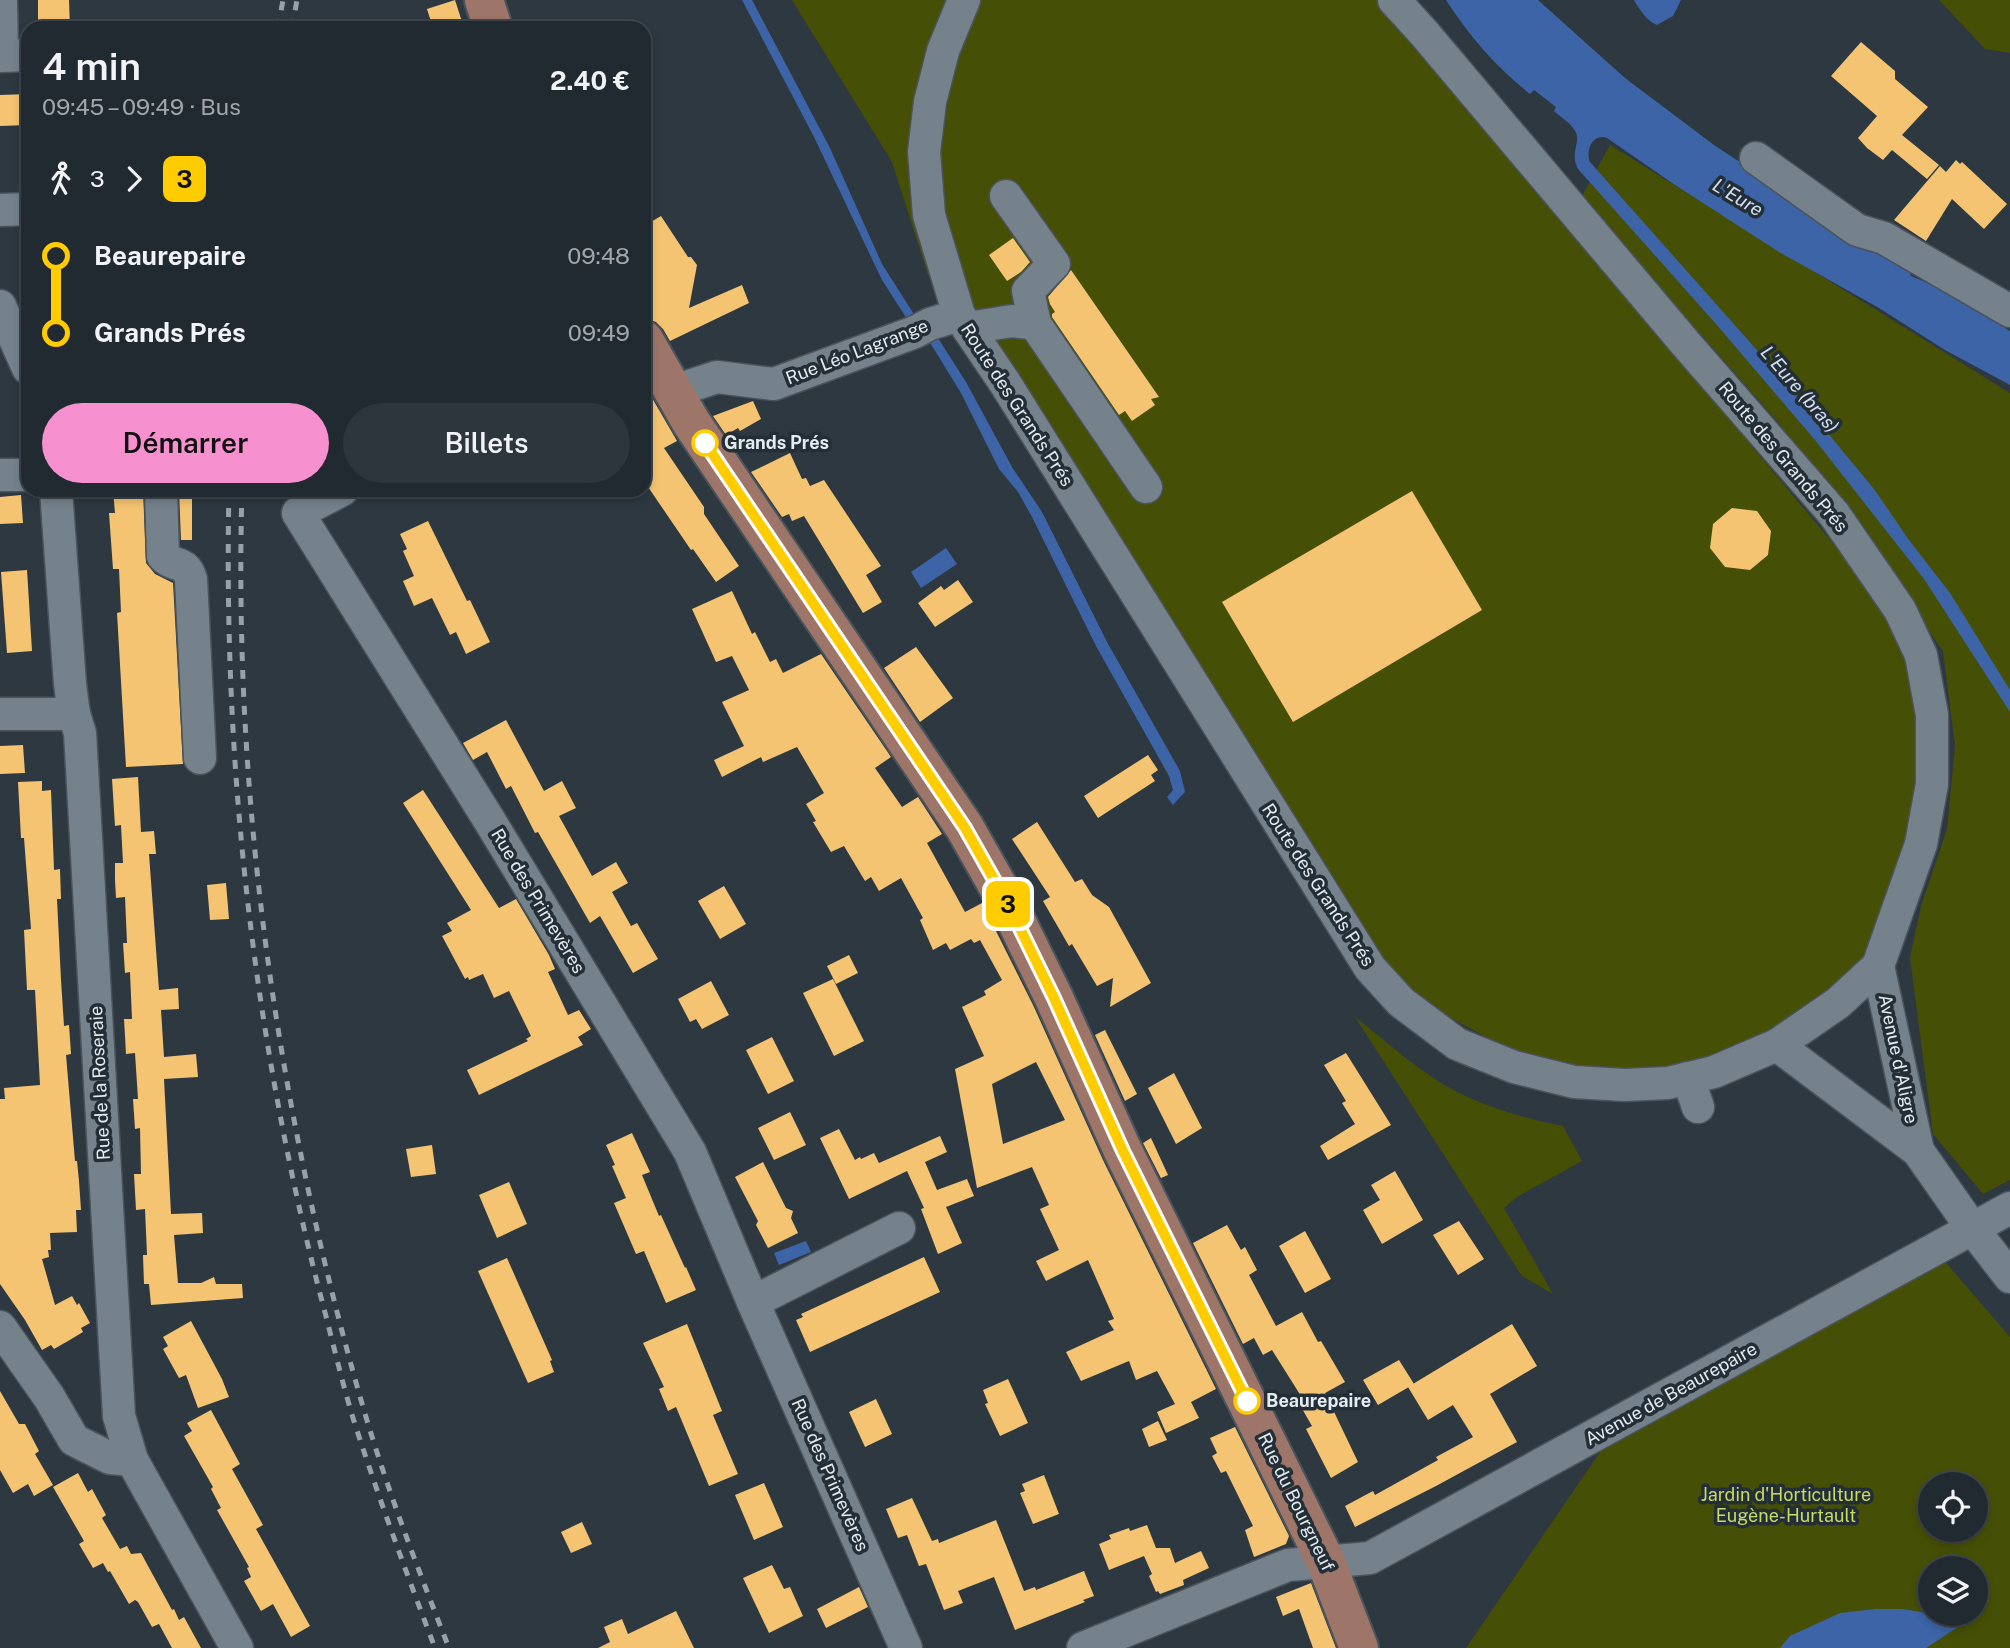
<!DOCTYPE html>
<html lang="fr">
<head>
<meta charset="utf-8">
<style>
  :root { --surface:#222a31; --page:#2e363d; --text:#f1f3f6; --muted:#a2a7ab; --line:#3f464d; --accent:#f790ce }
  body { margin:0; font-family:"Public Sans",sans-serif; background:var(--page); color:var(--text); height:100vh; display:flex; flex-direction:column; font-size:26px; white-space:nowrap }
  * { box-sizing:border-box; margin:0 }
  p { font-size:23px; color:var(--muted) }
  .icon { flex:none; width:38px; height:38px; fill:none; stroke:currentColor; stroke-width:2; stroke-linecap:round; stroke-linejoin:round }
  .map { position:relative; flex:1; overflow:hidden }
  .side { position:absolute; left:21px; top:21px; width:630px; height:476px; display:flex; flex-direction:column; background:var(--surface); border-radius:21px; box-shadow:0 4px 10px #0003,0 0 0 2px var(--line) }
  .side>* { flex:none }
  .badge { padding:0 14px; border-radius:10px; font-size:24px; line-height:46px }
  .buttons { position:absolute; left:1918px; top:1472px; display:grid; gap:14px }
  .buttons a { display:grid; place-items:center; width:70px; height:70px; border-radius:50%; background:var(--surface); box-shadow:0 4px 10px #0003,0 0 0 2px var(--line); font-size:35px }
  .map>.badge { position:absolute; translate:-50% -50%; box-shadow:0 0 0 4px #fff }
  .legs { display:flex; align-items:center; gap:10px; height:77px; padding:0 21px; font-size:23px }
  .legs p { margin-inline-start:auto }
  .headline { display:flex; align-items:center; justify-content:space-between; height:119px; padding:0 21px }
  h1 { font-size:38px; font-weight:600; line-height:52px }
  .button { display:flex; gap:14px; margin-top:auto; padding:14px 21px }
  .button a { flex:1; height:80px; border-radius:42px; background:var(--accent); color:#111; font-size:28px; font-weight:600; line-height:80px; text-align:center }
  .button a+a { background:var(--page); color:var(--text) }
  ul { padding:0 21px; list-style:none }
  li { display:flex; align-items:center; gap:24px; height:77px; font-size:26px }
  li i { display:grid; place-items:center; width:10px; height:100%; margin:0 9px; background:currentColor }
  li i::after { content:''; width:18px; height:18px; margin:-9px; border:5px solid; border-radius:50%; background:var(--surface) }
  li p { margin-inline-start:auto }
  li:first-child i { background:linear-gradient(#0000 50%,currentColor 0) }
  li:last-child i { background:linear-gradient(currentColor 50%,#0000 0) }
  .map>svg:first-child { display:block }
  .green { fill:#464f06; fill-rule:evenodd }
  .water { fill:#3d64a7 }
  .building { fill:#f5c472; fill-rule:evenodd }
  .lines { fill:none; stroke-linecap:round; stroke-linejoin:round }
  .minor-casing { stroke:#4b545c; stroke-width:35 }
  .major-casing { stroke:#4b545c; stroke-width:42 }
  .minor { stroke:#75828c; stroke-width:32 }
  .major { stroke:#9d7569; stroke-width:38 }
  .rail { stroke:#98a1a8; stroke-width:5; stroke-dasharray:9 9; stroke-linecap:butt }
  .line-1-casing { stroke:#fff; stroke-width:16 }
  .line-1 { stroke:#fc0; stroke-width:10 }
  .stop-1-dot { fill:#fff; stroke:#fc0; stroke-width:3.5 }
  .labels { text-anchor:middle; stroke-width:7; stroke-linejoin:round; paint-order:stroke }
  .street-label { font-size:18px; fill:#e4ebf1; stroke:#232e36 }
  .stop-label { font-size:18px; font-weight:bold; fill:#e4ebf1; stroke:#232e36; text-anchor:start }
  .park-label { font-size:18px; fill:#c8db64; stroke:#232e36 }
  .water-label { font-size:19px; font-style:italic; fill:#d3def1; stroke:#232e36 }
</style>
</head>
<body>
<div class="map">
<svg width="2010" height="1648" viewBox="0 0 2010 1648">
  <rect width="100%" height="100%" fill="#2d3841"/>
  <!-- green -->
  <g class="green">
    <polygon points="792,0 1378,0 1893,615 1913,672 1920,748 1912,821 1883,919 1856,969 1818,1004 1749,1045 1701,1063 1642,1070 1579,1068 1510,1050 1440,1012 1387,968 994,343 928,275 892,162"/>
    <polygon points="1939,0 2010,0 2010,53 1985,49"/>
    <polygon points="1610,145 2010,393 2010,1180 1983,1194 1933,1134 1910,958 1921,906 1947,829 1955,746 1943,651 1778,422 1581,198"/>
    <path d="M1355 1017C1381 1037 1405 1059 1432 1077 1470 1103 1518 1117 1563 1126L1582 1161 1517 1197 1504 1208 1553 1294 1522 1276Z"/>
    <path d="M1942 1258 2010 1337V1648H1466L1611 1436ZM1930 1484H1976V1530H1930ZM1930 1568H1976V1614H1930Z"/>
  </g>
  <!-- water -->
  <g class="water">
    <polygon points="742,0 752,0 830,148 882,264 917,319 936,335 966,382 1012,467 1042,512 1107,642 1180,771 1185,792 1173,805 1167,797 1173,790 1169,776 1096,646 1032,517 1018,492 999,469 961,393 929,341 909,322 882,280 814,137"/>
    <path d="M1446 0H1538L1625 78 1714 145 1823 217 1852 240 1887 257 1907 265 1911 276 1935 286 2010 331V385L1945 350 1879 308 1779 252 1675 185 1607 138C1593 133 1585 150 1590 162L1788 385 1874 489 1909 540 1950 593 2005 682 2010 690V712L1924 579 1815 440 1716 324 1578 169C1569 152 1582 141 1575 131 1571 123 1560 117 1554 111L1556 107 1534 90 1530 94C1496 67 1470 37 1446 0Z"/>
    <path d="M1634 0H1681L1673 16 1657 25C1647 21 1639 9 1634 0Z"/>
    <polygon points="946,548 957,564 921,588 911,572"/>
    <polygon points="806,1241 811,1252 779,1265 774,1253"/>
    <polygon points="1875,1609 1902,1609 1948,1616 1958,1627 1926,1648 1780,1648 1790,1636 1840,1613"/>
  </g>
  <!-- building -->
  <g class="building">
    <polygon points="38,0 69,0 70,28 38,28"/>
    <polygon points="455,0 464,28 433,28 427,9"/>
    <polygon points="1861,42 1895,71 1895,79 1928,107 1902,135 1939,165 1927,179 1892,150 1883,160 1867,148 1858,138 1877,116 1831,76"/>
    <polygon points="28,94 28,125 0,126 0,95"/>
    <polygon points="1956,160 1960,164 1962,162 2007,204 1984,229 1952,199 1926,241 1894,220 1940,166 1946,172"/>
    <polygon points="661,216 688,257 691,257 697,265 689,308 742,285 749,303 670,341 663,329 656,322 647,319 644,314 644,226"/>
    <polygon points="1013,238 1030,262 1021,272 1007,281 989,255"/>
    <polygon points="1071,270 1159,397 1151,399 1155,405 1132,421 1125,411 1119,415 1052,317 1052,314 1055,312 1050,304 1048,297"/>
    <polygon points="644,384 677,441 664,448 704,507 704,514 739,566 716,582 693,549 691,550 644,481"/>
    <polygon points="753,401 761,419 740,431 738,428 726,435 713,416"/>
    <polygon points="790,453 802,479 806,478 810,486 824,480 881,566 866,575 882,602 863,613 804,516 792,521 789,514 782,517 751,472"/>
    <polygon points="113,490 143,490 146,563 155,574 173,583 183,764 126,767 117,613 121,612 119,569 113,569 109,513 115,513"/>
    <polygon points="179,490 192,490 192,540 181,540"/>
    <polygon points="1412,491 1482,610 1293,722 1222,602"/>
    <polygon points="21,495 23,523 0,524 0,497"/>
    <polygon points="1732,508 1757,511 1771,531 1768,555 1750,570 1725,567 1710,548 1713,524"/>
    <polygon points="428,521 467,601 470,600 490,642 466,654 456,632 450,635 432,598 414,606 403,581 414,576 403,551 407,549 400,534"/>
    <polygon points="27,570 32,651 7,653 1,572"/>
    <polygon points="958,580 973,602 935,627 918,603 941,586 944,590"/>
    <path d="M732 591 752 634 755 632 770 662 776 659 783 673 821 654 891 757 875 768 902 807 918 797 942 834 927 843 965 912 982 903 1034 1007 1103 1160 1216 1389 1191 1402 1199 1418 1166 1433 1157 1412 1175 1404 1157 1371 1136 1380 1129 1361 1081 1381 1066 1352 1114 1330 1108 1321 1114 1319 1088 1260 1046 1281 1036 1261 1059 1250 1040 1209 1049 1205 1032 1167 977 1188 955 1069 984 1056 962 1007 986 995 984 991 1002 980 980 940 974 943 971 939 950 950 946 943 933 950 920 920 923 918 901 878 879 891 871 877 865 881 844 846 831 852 813 822 816 821 806 804 824 793 797 747 763 762 761 757 722 777 714 760 744 746 722 702 749 690 732 656 716 662 692 609ZM1036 1062 1065 1120 1003 1144 992 1084Z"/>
    <polygon points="916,647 953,698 920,722 884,668"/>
    <polygon points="506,720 544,791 562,781 576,808 559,816 592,876 616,862 628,883 612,892 631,926 637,923 658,959 633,973 600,916 590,923 538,832 535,833 511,786 506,789 487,752 473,760 463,743"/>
    <polygon points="23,745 25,773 0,774 0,746"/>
    <polygon points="1148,755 1158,770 1151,775 1155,781 1098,818 1084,796"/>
    <polygon points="138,777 141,832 154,831 156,854 149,854 159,990 178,988 179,1009 161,1010 164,1057 196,1054 198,1077 164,1079 171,1214 202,1213 203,1233 174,1235 178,1283 201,1283 214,1277 216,1284 242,1284 243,1298 151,1305 149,1284 144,1284 143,1255 147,1255 145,1209 136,1210 134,1174 141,1174 140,1128 135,1129 133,1099 138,1099 135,1053 126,1054 125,1036 124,1019 132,1019 130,972 125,973 123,943 127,943 125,897 116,898 115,880 115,863 123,863 121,825 115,826 112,779"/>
    <polygon points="42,781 42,791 51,790 54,870 60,869 61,899 57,899 61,980 64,1026 69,1025 71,1054 66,1055 75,1161 77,1161 79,1181 81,1210 76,1210 77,1232 50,1233 51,1250 48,1250 49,1257 42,1259 55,1305 72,1296 77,1305 79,1303 90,1323 81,1328 83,1332 68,1341 54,1349 51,1345 42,1350 25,1320 0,1284 0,1099 5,1099 4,1088 40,1085 35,990 27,990 24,930 31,929 24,838 21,838 18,782"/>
    <polygon points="423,790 499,908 516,899 549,955 555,969 548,972 568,1015 579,1010 591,1029 578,1037 583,1045 479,1095 467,1070 528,1041 526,1039 531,1036 509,991 494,998 483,974 469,980 468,977 465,979 442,936 452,931 447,923 471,910 403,803"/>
    <polygon points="1037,822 1075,882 1082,879 1092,895 1109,907 1151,983 1110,1007 1113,978 1097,986 1072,944 1069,946 1043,901 1050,897 1012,839"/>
    <polygon points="226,883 229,919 210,920 207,885"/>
    <polygon points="724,886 746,924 720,939 698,901"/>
    <polygon points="849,955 858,973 836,984 827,966"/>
    <polygon points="833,979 864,1041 834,1056 803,993"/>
    <polygon points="711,981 729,1015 702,1029 696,1019 690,1022 678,999"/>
    <polygon points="1105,1030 1137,1094 1125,1101 1095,1035"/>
    <polygon points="772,1037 794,1081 768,1094 746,1050"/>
    <polygon points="1346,1053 1391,1125 1328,1160 1320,1146 1355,1124 1342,1103 1346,1101 1324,1065"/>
    <polygon points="1174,1073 1202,1128 1176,1144 1148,1088"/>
    <polygon points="790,1112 806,1145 774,1160 758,1128"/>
    <polygon points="839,1129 855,1160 860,1157 861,1159 874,1153 879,1163 940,1136 947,1152 925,1162 937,1190 967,1179 974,1196 946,1207 962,1243 938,1254 921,1209 924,1208 907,1171 849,1199 820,1138"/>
    <polygon points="632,1133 650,1172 642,1175 659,1216 661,1215 685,1268 686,1267 696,1290 666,1303 644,1251 636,1254 614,1203 626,1198 612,1166 615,1165 606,1145"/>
    <polygon points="1151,1138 1168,1175 1161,1178 1167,1190 1143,1143"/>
    <polygon points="432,1145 436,1174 411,1177 406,1149"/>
    <polygon points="763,1162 786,1208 793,1211 791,1218 798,1233 768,1248 756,1225 758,1221 735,1177"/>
    <polygon points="1395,1171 1423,1220 1382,1244 1363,1210 1380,1200 1371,1185"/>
    <polygon points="509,1182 527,1224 497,1238 479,1195"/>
    <polygon points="1459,1221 1484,1259 1458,1275 1433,1235"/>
    <polygon points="1227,1225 1241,1250 1245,1247 1257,1270 1249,1275 1276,1326 1302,1312 1318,1342 1321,1341 1345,1382 1325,1393 1358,1462 1331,1478 1306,1429 1312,1426 1301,1407 1306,1404 1272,1350 1263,1355 1254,1338 1243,1344 1193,1243"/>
    <polygon points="1305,1231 1331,1279 1305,1293 1279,1246"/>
    <polygon points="924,1257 940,1292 810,1352 796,1320 803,1317 801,1314"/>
    <polygon points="507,1258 552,1360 550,1361 554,1372 528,1383 478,1271"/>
    <polygon points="191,1321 222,1379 229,1397 198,1408 186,1375 179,1378 163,1349 168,1346 163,1337"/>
    <polygon points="687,1324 722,1411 713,1415 738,1474 709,1486 676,1407 668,1411 659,1389 664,1387 643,1343"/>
    <polygon points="1512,1324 1537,1366 1490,1394 1517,1442 1436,1486 1355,1527 1345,1506 1373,1491 1375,1495 1438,1460 1436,1457 1473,1437 1453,1405 1428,1420 1408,1387"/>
    <polygon points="1399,1360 1414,1384 1378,1405 1363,1380"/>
    <polygon points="1008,1379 1028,1423 1000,1436 985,1404 988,1403 983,1390"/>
    <polygon points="0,1391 19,1424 25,1424 39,1451 35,1454 53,1485 34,1496 28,1484 13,1493 0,1470"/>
    <polygon points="876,1399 892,1434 865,1447 849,1412"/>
    <polygon points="211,1410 240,1464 232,1469 263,1525 256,1529 310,1626 291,1637 273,1604 261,1611 244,1581 251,1577 247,1568 249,1567 217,1510 221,1508 211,1489 213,1487 184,1436 192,1431 187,1423"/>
    <polygon points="1158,1421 1167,1440 1149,1447 1142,1429"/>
    <polygon points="1235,1427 1289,1536 1286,1544 1254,1557 1245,1530 1253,1526 1226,1471 1221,1473 1212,1456 1217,1453 1210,1438"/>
    <polygon points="78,1473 88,1492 92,1489 106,1515 102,1518 120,1549 127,1546 131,1554 141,1553 172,1610 174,1609 179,1620 184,1617 201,1648 172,1648 159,1624 152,1627 138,1602 135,1600 129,1604 110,1571 108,1572 103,1563 93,1568 79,1544 84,1541 53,1487"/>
    <polygon points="1044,1475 1059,1514 1033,1524 1020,1493 1025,1491 1022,1484"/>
    <polygon points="764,1483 783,1527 754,1540 735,1495"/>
    <polygon points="912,1498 932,1541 938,1539 939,1543 996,1520 1024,1591 1035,1587 1036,1590 1084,1571 1094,1596 1083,1600 1085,1602 1015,1630 994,1577 958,1591 963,1603 944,1610 926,1564 919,1566 907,1535 898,1538 886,1509"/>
    <polygon points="582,1522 592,1544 571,1553 561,1532"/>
    <polygon points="1147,1525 1156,1548 1170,1548 1175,1563 1201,1551 1209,1568 1183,1580 1184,1585 1160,1594 1158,1591 1156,1592 1149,1576 1152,1574 1144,1556 1109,1570 1099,1544 1111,1539 1109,1535 1129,1528 1130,1531"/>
    <polygon points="772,1565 784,1589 790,1587 803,1616 769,1633 743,1578"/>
    <polygon points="1311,1583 1336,1648 1313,1648 1299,1609 1283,1616 1276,1597"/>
    <polygon points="859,1587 868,1607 826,1628 817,1609"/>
    <polygon points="676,1611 694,1648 598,1648 610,1642 604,1627 622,1619 628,1634"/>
  </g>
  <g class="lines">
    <defs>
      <g id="minor">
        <polyline points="1,0 2,56 28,55"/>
        <polyline points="964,0 943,51 930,102 924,152 929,215 959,315 1005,383 1370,968 1401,1002 1457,1044 1514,1067 1574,1082 1625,1085 1668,1083 1714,1072 1777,1045 1838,1003 1878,966 1921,844 1932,784 1932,715 1921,655 1900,610 1834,514 1686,344 1424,33 1394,0"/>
        <polyline points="1756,158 1857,230 1884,238 2010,311"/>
        <polyline points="0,210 28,209"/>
        <polyline points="0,306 28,368"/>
        <polyline points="1035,324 1146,487"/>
        <polyline points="968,328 1012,321 1035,324 1028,291 1054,264 1006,196"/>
        <polyline points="674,391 717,377 774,384 915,332 930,324 959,315"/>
        <polyline points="0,475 28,475"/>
        <polyline points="56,490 70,684 74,714 80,733 119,1416 132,1460 237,1648"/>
        <path d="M161 490 163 556C174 568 185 559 191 579L200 758"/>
        <polyline points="342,490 298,513 491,823 690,1152 753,1302 906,1648"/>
        <polyline points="0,714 74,714"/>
        <polyline points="1878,966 1918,1151"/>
        <polyline points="1777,1045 1918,1151 1972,1228 2010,1277"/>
        <polyline points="1688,1078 1698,1107"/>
        <polyline points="753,1302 899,1228"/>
        <polyline points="0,1327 49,1397 74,1440 110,1458 132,1460"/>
        <polyline points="1083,1648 1288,1565 1370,1558 2010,1208"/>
      </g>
      <g id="major">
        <polyline points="484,0 493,28"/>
        <polyline points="644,340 691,422 965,828 1009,906 1054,998 1123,1151 1326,1562 1359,1648"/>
      </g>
    </defs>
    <!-- minor casing -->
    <use href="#minor" class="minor-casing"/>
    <!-- major casing -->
    <use href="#major" class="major-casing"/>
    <!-- minor -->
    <use href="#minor" class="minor"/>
    <!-- major -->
    <use href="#major" class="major"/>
    <!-- rail -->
    <g class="rail">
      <polyline points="278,28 283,0"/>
      <polyline points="292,28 297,0"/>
      <path d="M229 490C223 758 252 1026 318 1286 330 1330 340 1375 353 1418 378 1496 406 1572 435 1648"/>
      <path d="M242 490C233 799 277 1110 363 1407 387 1489 418 1569 449 1648"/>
    </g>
  </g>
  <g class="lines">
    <defs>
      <polyline id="line-1" points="705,443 965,828 1009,906 1054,998 1123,1151 1247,1401"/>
    </defs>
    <!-- line-1 casing -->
    <use href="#line-1" class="line-1-casing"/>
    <!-- line-1 -->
    <use href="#line-1" class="line-1"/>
  </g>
  <!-- markers -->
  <g class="stop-1-dot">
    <circle cx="705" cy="443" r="12"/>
    <circle cx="1247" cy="1401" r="12"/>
  </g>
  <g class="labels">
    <!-- street labels -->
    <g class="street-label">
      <text transform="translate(857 352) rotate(-21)" y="6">Rue Léo Lagrange</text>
      <text transform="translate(1017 405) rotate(57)" y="6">Route des Grands Prés</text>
      <text transform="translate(1783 457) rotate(50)" y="6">Route des Grands Prés</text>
      <text transform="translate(1318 885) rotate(57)" y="6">Route des Grands Prés</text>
      <text transform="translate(538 901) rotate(59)" y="6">Rue des Primevères</text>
      <text transform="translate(1898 1059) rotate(78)" y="6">Avenue d'Aligre</text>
      <text transform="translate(100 1083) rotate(-93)" y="6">Rue de la Roseraie</text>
      <text transform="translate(1671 1394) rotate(-29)" y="6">Avenue de Beaurepaire</text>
      <text transform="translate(830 1475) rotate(66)" y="6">Rue des Primevères</text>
      <text transform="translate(1296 1502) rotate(64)" y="6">Rue du Bourgneuf</text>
    </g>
    <!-- stop labels -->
    <g class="stop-label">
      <text x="724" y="449">Grands Prés</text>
      <text x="1266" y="1407">Beaurepaire</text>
    </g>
    <!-- park labels -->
    <g class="park-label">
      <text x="1786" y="1501">Jardin d'Horticulture<tspan x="1786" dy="21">Eugène-Hurtault</tspan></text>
    </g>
    <!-- water labels -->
    <g class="water-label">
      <text transform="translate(1738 197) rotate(31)" y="7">L'Eure</text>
      <text transform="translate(1800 389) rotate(49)" y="7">L'Eure (bras)</text>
    </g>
  </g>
</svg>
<div class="buttons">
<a><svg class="icon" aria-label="locate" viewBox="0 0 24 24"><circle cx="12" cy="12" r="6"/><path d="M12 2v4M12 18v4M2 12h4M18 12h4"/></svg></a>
<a><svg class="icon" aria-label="layers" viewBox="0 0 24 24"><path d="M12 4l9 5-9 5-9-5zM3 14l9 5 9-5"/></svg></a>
</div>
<b class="badge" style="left:1008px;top:904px;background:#fc0;color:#111">3</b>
<section class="side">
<div class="headline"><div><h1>4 min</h1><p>09:45 – 09:49 · Bus</p></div><b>2.40 €</b></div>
<div class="legs"><svg class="icon" aria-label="walk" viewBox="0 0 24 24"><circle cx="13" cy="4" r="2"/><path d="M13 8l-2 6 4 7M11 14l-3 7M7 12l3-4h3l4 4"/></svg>3<svg class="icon" aria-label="forward" viewBox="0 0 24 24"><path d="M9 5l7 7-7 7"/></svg><b class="badge" style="background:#fc0;color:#111">3</b></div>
<ul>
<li><i style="color:#fc0"></i><b>Beaurepaire</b><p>09:48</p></li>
<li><i style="color:#fc0"></i><b>Grands Prés</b><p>09:49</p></li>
</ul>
<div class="button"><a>Démarrer</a><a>Billets</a></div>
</section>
</div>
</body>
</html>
